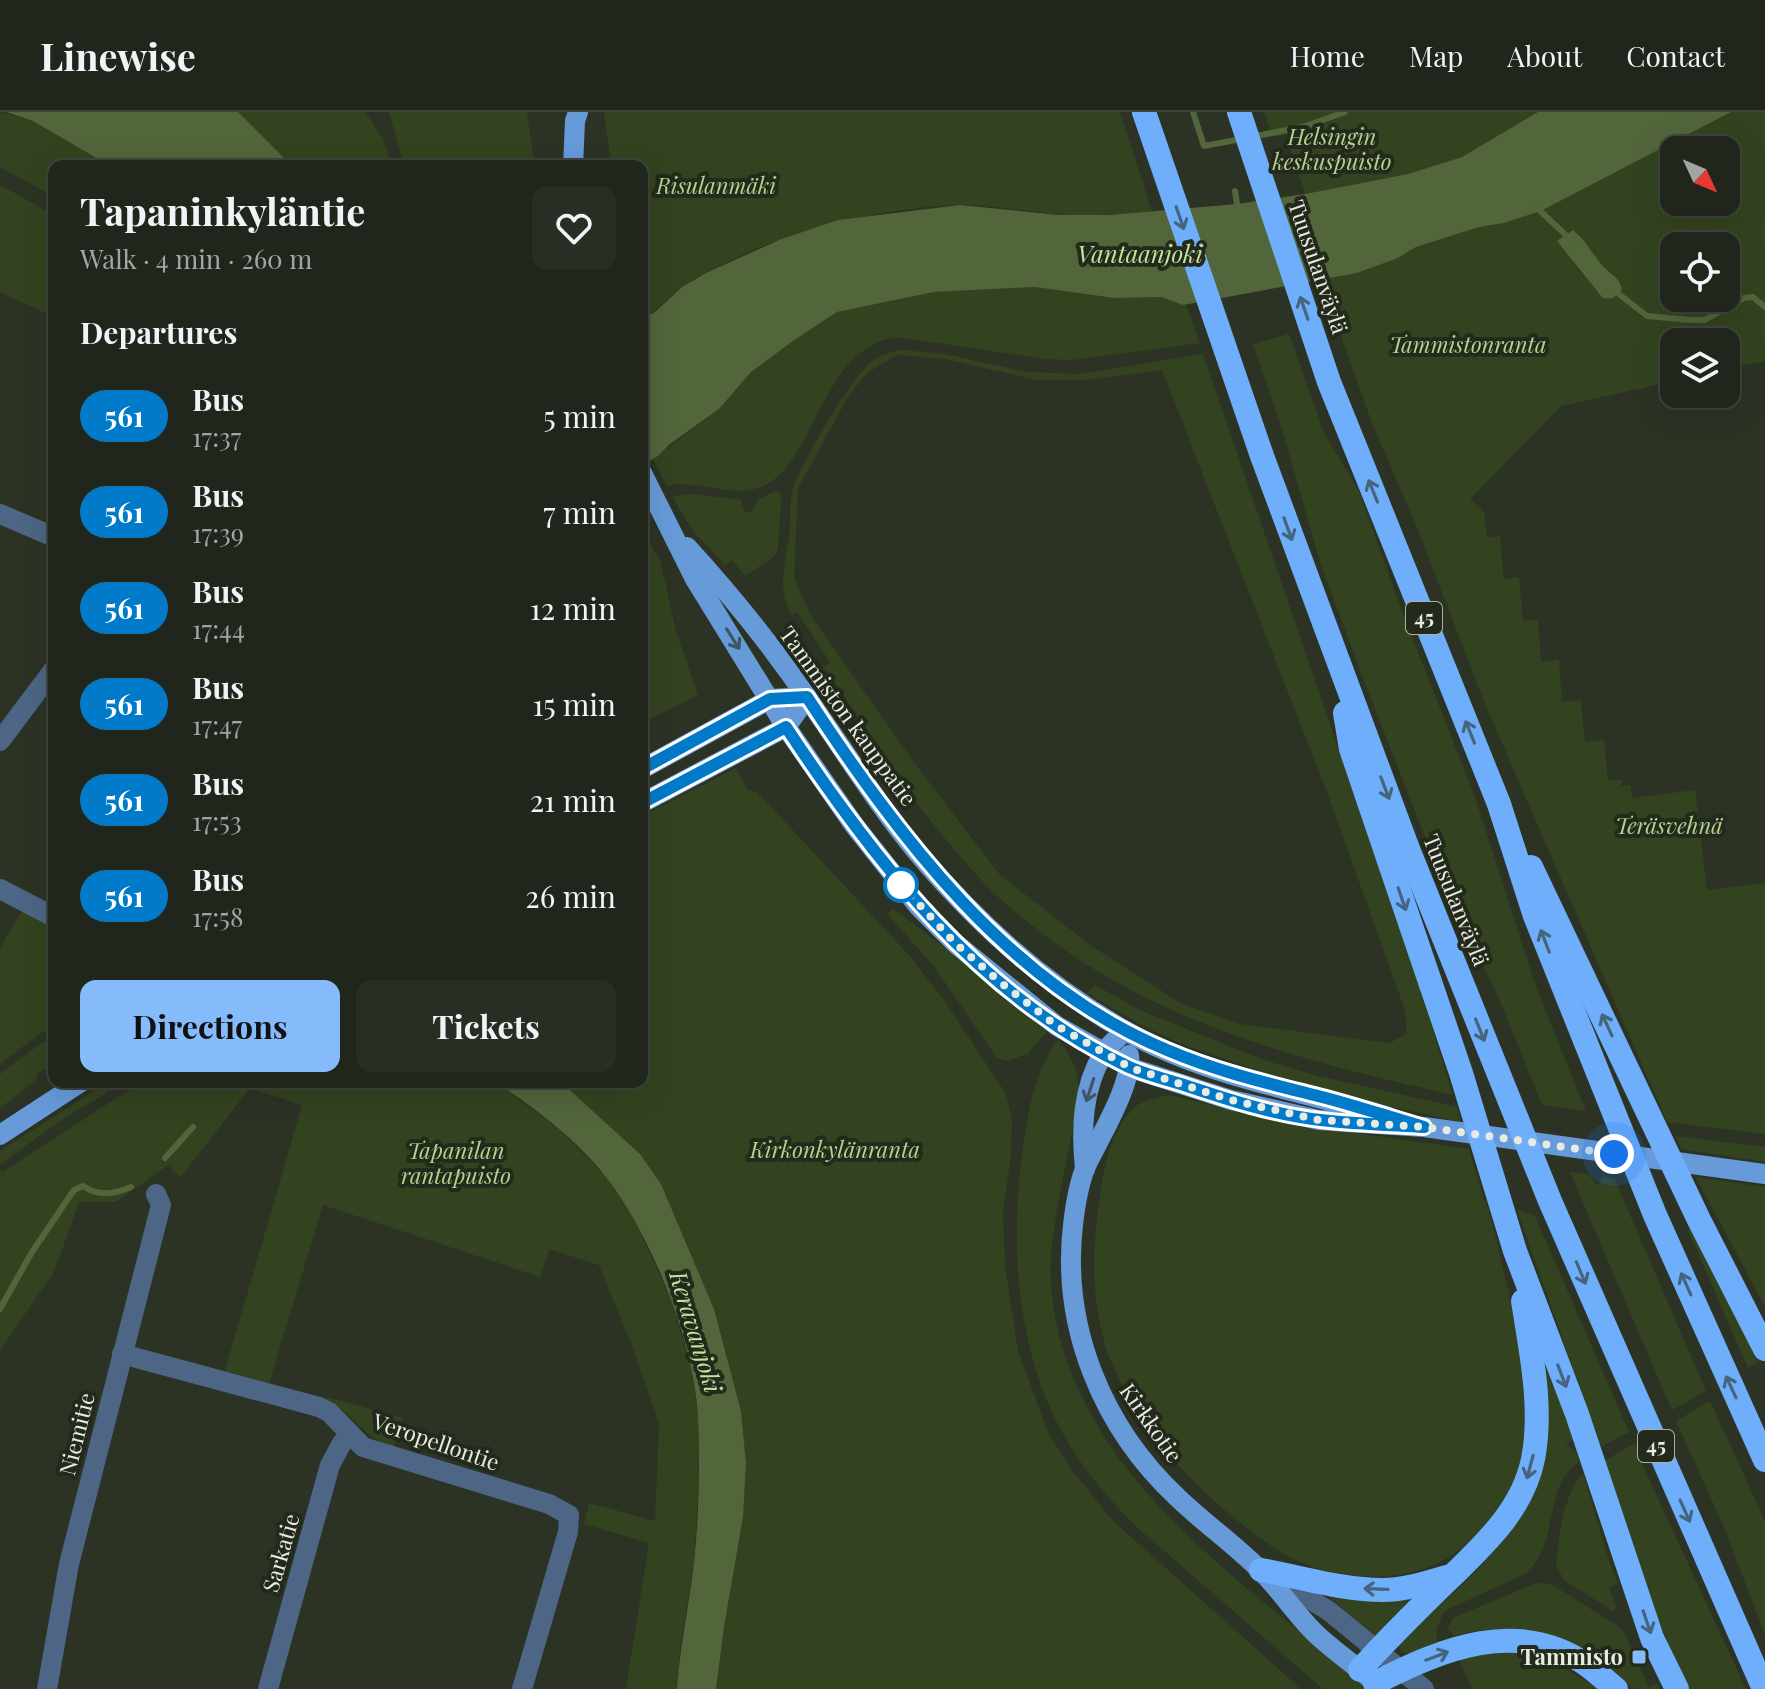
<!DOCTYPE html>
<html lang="en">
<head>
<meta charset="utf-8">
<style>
  :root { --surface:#21261c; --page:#292e25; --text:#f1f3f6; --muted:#a2a5a3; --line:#3e433b; --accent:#86bbfb }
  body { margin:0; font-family:"Playfair Display",serif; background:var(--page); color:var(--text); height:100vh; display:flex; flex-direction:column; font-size:30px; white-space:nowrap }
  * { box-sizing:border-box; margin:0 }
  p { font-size:26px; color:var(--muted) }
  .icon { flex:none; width:44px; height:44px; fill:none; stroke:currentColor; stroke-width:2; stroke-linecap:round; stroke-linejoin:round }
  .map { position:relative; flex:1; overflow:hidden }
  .panel { position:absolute; left:48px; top:48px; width:600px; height:928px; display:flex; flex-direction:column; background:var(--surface); border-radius:16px; box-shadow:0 8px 32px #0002,0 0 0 2px var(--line) }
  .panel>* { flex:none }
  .badge { padding:0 16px; border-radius:26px; font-size:28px; line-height:52px }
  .needle { width:52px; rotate:134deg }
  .buttons { position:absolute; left:1660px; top:24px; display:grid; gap:16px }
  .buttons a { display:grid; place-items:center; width:80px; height:80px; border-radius:16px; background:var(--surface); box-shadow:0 8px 32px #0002,0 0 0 2px var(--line); font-size:40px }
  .you { position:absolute; width:40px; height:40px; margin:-20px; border:6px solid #fff; border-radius:50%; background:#1a73e8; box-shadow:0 0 0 12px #1a73e833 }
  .map>.badge { position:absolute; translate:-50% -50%; box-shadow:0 0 0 4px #fff }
  h2 { padding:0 32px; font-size:30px; line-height:72px }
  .round { display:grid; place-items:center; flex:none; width:84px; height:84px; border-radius:16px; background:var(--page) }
  .head { display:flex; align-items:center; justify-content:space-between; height:136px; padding:0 32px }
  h1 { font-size:38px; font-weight:700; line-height:60px }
  .primary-button { display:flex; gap:16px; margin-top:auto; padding:16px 32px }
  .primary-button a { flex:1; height:92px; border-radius:16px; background:var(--accent); color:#111; font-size:32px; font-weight:700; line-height:92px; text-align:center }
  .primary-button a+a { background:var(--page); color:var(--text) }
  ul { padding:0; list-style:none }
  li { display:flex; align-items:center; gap:24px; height:96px; padding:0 32px }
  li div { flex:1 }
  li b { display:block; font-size:30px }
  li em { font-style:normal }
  li .badge { min-width:88px; font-weight:700; text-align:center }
  header { display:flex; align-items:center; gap:48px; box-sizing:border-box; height:112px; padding:0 40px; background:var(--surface); border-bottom:2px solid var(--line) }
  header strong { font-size:38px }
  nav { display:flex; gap:44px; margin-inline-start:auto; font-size:28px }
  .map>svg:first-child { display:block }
  .green { fill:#33431f; fill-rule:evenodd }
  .water { fill:#52653b }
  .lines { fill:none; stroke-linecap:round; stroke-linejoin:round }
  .stream { stroke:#52653b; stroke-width:6 }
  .minor { stroke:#4d6685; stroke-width:20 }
  .major { stroke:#669ad8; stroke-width:20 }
  .highway { stroke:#6faefa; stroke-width:24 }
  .oneway { stroke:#45657f }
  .oneway2 { stroke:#3e5667 }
  .line-casing { stroke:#fff; stroke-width:18 }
  .line { stroke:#007ac9; stroke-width:12 }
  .walk { stroke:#e7ebe2; stroke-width:8; stroke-dasharray:0 14.4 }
  .stop-dot { fill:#fff; stroke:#007ac9; stroke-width:4 }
  .poi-dot { fill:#86bbfb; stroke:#23291b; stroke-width:3 }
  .labels { text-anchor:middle; stroke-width:8; stroke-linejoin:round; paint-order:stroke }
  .shield { fill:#23291b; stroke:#acb1a6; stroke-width:2 }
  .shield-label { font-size:20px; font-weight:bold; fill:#e7ebe2 }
  .park-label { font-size:22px; font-style:italic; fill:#b4d38e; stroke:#23291b }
  .street-label { font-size:22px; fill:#e7ebe2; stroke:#23291b }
  .poi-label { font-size:22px; font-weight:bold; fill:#e7ebe2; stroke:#23291b; text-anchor:end }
  .water-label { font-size:24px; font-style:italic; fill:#c4e49e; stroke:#23291b }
</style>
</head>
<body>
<header>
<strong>Linewise</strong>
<nav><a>Home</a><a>Map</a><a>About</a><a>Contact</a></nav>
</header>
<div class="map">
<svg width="1765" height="1577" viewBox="0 0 1765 1577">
  <rect width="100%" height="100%" fill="#2c3325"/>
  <!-- green -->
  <g class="green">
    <polygon points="0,0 33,9 110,54 54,54 54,85 0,55"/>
    <polygon points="238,0 365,0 382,25 392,54 292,54"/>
    <polygon points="389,0 527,0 535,54 404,54"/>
    <path d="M604 0H1120L1152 99C1120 102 1087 105 1055 102 1023 99 989 92 958 93 865 97 764 124 685 173 669 183 659 198 642 207V54H607L610 46Z"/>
    <polygon points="1264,0 1538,0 1462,45 1408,62 1305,82 1286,23 1272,25"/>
    <path d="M1731 0H1765V249L1726 257V230H1674V269L1561 294 1470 387 1484 400 1487 426 1500 424 1504 467 1519 465 1523 509 1538 507 1541 550 1559 548 1562 590 1581 588 1585 630 1604 628 1608 669 1623 667 1621 674 1630 673 1632 686 1695 678 1707 778 1765 771V1022L1667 1010 1485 592 1416 413 1373 314 1336 210H1341L1338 198H1333L1323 167 1357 161 1398 146 1416 135 1479 115 1504 111 1541 99ZM1674 38H1726V90H1674ZM1674 134H1726V186H1674Z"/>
    <polygon points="0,73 54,103 54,205 0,180"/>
    <path d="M1035 175 1114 186 1162 185 1186 193 1200 231 1072 248 1045 247 897 225C890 227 881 228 874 232 837 250 820 301 800 335 790 351 781 366 763 374 733 388 698 366 667 374L653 347 719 297 751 260 793 229 837 200 934 180Z"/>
    <polygon points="1289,222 1324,321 1359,379 1401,497 1475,685 1536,875 1586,999 1542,993 1498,884 1464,815 1421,715 1361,561 1320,450 1283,320 1253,232"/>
    <path d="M903 238 950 243 1027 260 1079 262 1203 242 1411 848 1453 983C1307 950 1163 914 1043 822 1022 806 1001 789 983 770 953 737 924 702 898 666 873 630 850 591 824 555L830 550 797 500 791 503C777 475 785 454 789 425 791 409 789 392 793 376 801 352 851 266 870 251 880 242 891 240 903 238ZM897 243 945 247 1036 268H1086L1162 258 1327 680 1405 898 1407 921 1390 931 1240 912 1182 892 1093 835 1000 763 915 652 811 504 794 466 798 376 848 285 867 261Z"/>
    <polygon points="777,379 781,382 781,387 778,436 775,444 745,464 732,448 725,453 693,419 672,384 693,382 741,388 744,399 752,400 758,387"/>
    <polygon points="642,417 660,448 676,519 698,583 642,611"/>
    <polygon points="736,656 747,678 757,680 908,842 944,888 1006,982 1012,1009 1011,1042 1003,1100 1005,1154 1018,1239 1048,1320 1071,1357 1112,1408 1301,1577 716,1577 724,1515 743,1405 746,1351 741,1299 714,1197 661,1072 640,1042 561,970 642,970 642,704"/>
    <path d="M893 797C947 834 994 880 1047 919L1028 942 1006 949 997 946 933 853 887 802Z"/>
    <polygon points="22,799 54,816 54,917 41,921 0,952 0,836"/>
    <polygon points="1095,873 1140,898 1264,948 1314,963 1457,995 1461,1010 1396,996 1265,961 1179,931 1141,913 1087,881"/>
    <polygon points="54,925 54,952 38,961 35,969 0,996 0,962 39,933"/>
    <path d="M1058 927C1067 938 1074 950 1077 964 1081 986 1074 1010 1070 1031 1063 1068 1054 1106 1051 1144 1049 1174 1054 1206 1062 1234 1107 1385 1256 1480 1370 1577H1323L1139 1417C1116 1394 1094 1371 1076 1343 1018 1256 1009 1144 1022 1043 1028 1001 1033 963 1058 927Z"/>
    <polygon points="108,970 113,970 106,981 57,1011 0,1053 0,1039"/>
    <polygon points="146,970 495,970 559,1017 608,1067 637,1113 671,1188 691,1255 698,1304 698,1383 694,1450 680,1537 677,1577 626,1577 649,1431 584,1412 589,1391 655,1409 659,1311 632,1234 599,1153 549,1137 540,1165 323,1093 269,1271 225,1259 302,993 250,976 180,1066 168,1053 116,1090 79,1090 54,1160 0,1238 0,1058 3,1060 121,983"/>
    <path d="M1169 983 1285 1011 1469 1037C1475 1059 1481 1079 1489 1100 1495 1117 1498 1136 1502 1153 1517 1215 1535 1286 1520 1350 1512 1383 1489 1412 1464 1434 1422 1470 1360 1471 1310 1454 1258 1436 1177 1359 1146 1313 1131 1291 1116 1264 1107 1239 1090 1185 1092 1132 1101 1078 1105 1050 1113 1015 1135 995 1143 988 1158 986 1169 983Z"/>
    <polygon points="1675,1024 1765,1035 1765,1050 1681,1037"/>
    <polygon points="1570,1060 1588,1062 1597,1073 1604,1064 1614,1066 1706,1279 1672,1298"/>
    <polygon points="1696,1065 1765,1075 1765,1195"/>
    <polygon points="1517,1098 1535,1104 1629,1320 1601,1335"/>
    <polygon points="1693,1116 1759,1249 1748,1256 1688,1118"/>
    <path d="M1548 1255 1573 1327 1566 1333 1576 1340 1579 1350C1541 1376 1562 1429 1525 1462L1444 1499 1436 1518 1437 1530 1407 1542 1401 1539 1398 1532C1440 1491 1491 1453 1522 1402L1544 1257Z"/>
    <path d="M326 1285 403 1306 393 1337C365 1326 350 1299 325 1287Z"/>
    <polygon points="1710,1289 1765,1409 1765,1523 1724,1415 1676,1309"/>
    <polygon points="1635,1331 1644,1356 1746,1577 1688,1577 1685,1572 1657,1504 1604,1349"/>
    <path d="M1583 1361 1609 1449 1618 1472 1609 1475 1617 1496 1613 1499 1564 1468 1556 1453C1559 1423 1563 1384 1583 1361Z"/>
    <path d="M1536 1471 1551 1472 1616 1513 1625 1521 1633 1541 1629 1543 1635 1555 1639 1554 1649 1575 1657 1571 1661 1577C1653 1577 1643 1577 1636 1577 1626 1576 1606 1554 1596 1547 1554 1518 1502 1510 1453 1524L1448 1516 1453 1506Z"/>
    <polygon points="1325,1481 1414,1485 1375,1524"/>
    <polygon points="1513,1539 1565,1556 1598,1577 1472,1577 1459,1547 1474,1542"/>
  </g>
  <!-- water -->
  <g class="water">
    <polygon points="6,0 238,0 292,54 110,54 33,9"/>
    <polygon points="1538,0 1731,0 1541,99 1504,111 1479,115 1416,135 1398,146 1357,161 1183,193 1162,185 1114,186 1035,175 934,180 837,200 793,229 751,260 719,297 670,332 658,344 642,353 642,207 655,200 682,175 708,160 779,128 838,108 960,93 1059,103 1109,103 1237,92 1305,82 1408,62 1462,45"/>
    <path d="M1573 118C1587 130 1590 139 1602 153 1609 162 1620 165 1622 177 1618 184 1611 189 1602 185L1557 129Z"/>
    <path d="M495 970H561L640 1042 661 1072 714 1197 741 1299 746 1351 743 1405 724 1515 716 1577H677C680 1534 689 1493 694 1451 699 1403 700 1353 698 1305 694 1231 653 1128 609 1069 581 1031 535 995 495 970Z"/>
  </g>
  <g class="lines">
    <!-- stream -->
    <g class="stream">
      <polyline points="1193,0 1204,34 1241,27"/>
      <polyline points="1252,25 1306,14 1345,0"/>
      <polyline points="1235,79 1237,92"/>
      <polyline points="1536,95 1571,128"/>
      <polyline points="1615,179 1647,204 1691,208 1705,208 1744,186 1753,185 1765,195"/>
      <polyline points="165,1046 193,1015"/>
      <path d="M0 1197 32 1140 74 1078 83 1074C99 1085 114 1082 131 1075"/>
    </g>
    <!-- minor -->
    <g class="minor">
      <polyline points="0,402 54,425"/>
      <polyline points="0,629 54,557"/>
      <polyline points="0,777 54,805"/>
      <polyline points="122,1242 319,1295 329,1300 363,1335 549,1392 569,1403 568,1420 522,1577"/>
      <polyline points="1270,1463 1329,1499 1424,1577"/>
      <polyline points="47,1577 69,1452 161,1093 156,1082"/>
      <polyline points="268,1577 330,1353 342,1331 350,1324"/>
    </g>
    <!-- major -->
    <g class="major">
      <polyline points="573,54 575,9 578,0"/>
      <polyline points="642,361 695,467 786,615 854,713 919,795 956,832 1057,914 1131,956 1231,988 1319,1008 1424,1015 1765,1062"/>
      <path d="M687 435C730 482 772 534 808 587 844 638 877 692 917 740 975 809 1046 873 1124 918 1204 964 1301 979 1389 1005"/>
      <polyline points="642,657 770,587 807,585"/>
      <polyline points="642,691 786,615 807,585"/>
      <path d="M1129 943C1133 972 1099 1026 1086 1054 1079 1071 1075 1095 1073 1113 1061 1216 1103 1316 1178 1386 1204 1411 1234 1432 1260 1458 1280 1477 1295 1502 1316 1522 1333 1538 1353 1552 1372 1568"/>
      <polyline points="0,1023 81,970"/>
      <path d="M1085 1057C1081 1018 1082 977 1103 942 1108 933 1118 926 1125 919"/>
    </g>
    <!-- highway -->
    <g class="highway">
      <polyline points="1144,0 1262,344 1408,737 1550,1089 1764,1577"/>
      <polyline points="1239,0 1329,270 1499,692 1535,804 1655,1103 1765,1348"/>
      <polyline points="1345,601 1351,637 1461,961 1515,1139 1577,1302 1652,1526 1677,1577"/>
      <polyline points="1531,755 1699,1108 1765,1237"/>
      <path d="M1261 1458C1301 1465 1342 1478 1383 1478 1406 1478 1428 1470 1450 1464"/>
      <path d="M1360 1558C1388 1526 1419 1496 1450 1466 1485 1432 1523 1397 1533 1347 1543 1296 1531 1240 1523 1189"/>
      <path d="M1375 1571C1442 1537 1517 1505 1587 1553 1597 1560 1606 1569 1616 1577"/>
    </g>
  </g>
  <!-- one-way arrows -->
  <defs><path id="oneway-shaft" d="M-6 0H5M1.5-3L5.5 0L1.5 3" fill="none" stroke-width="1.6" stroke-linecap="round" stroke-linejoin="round" transform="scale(2)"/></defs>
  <g class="oneway">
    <use href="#oneway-shaft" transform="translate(1180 106) rotate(71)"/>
    <use href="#oneway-shaft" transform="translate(1304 196) rotate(-109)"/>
    <use href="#oneway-shaft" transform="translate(1373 379) rotate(-112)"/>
    <use href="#oneway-shaft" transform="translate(1288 417) rotate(70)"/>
    <use href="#oneway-shaft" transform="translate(1470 620) rotate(-112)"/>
    <use href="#oneway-shaft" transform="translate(1385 676) rotate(69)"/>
    <use href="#oneway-shaft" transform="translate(1402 787) rotate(71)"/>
    <use href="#oneway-shaft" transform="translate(1545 829) rotate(-111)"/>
    <use href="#oneway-shaft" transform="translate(1607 913) rotate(-115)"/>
    <use href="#oneway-shaft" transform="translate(1480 918) rotate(68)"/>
    <use href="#oneway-shaft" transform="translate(1581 1161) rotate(67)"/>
    <use href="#oneway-shaft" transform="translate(1686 1172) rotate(-114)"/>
    <use href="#oneway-shaft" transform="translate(1562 1264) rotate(69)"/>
    <use href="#oneway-shaft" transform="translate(1731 1275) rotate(-115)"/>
    <use href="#oneway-shaft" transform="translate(1530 1355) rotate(105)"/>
    <use href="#oneway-shaft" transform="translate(1685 1399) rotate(66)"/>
    <use href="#oneway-shaft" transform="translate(1376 1477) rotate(-178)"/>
    <use href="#oneway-shaft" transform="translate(1647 1510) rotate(71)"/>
    <use href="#oneway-shaft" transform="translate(1437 1544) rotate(-21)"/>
  </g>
  <g class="oneway2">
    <use href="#oneway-shaft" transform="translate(733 527) rotate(58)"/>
    <use href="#oneway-shaft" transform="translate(1090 978) rotate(108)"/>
  </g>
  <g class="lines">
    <defs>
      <path id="line" d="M642 657 770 587 807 585C898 724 1009 873 1167 938 1216 959 1267 971 1318 984 1354 993 1389 1005 1424 1015 1390 1013 1355 1012 1321 1008 1274 1003 1226 987 1181 972 1164 967 1145 962 1129 955 979 884 875 750 786 615L642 691"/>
    </defs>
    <!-- line casing -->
    <use href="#line" class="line-casing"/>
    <!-- line -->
    <use href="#line" class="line"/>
    <!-- walk -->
    <polyline class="walk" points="901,773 956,832 1000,870 1057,914 1131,956 1231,988 1319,1008 1424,1015 1614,1042"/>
  </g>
  <!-- markers -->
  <circle class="stop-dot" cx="901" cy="773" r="16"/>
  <rect class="poi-dot" x="1631" y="1537" width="16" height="16" rx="4"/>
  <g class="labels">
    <!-- shield labels -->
    <g class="shield">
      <rect x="1406" y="490" width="36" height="32" rx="6"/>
      <rect x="1638" y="1318" width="36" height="32" rx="6"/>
    </g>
    <g class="shield-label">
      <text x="1424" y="513">45</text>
      <text x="1656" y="1341">45</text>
    </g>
    <!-- park labels -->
    <g class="park-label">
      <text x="1332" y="33">Helsingin<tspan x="1332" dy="25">keskuspuisto</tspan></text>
      <text x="716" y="82">Risulanmäki</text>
      <text x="1468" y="241">Tammistonranta</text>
      <text x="1669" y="722">Teräsvehnä</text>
      <text x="835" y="1046">Kirkonkylänranta</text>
      <text x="456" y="1047">Tapanilan<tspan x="456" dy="25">rantapuisto</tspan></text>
    </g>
    <!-- street labels -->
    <g class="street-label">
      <text transform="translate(1318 155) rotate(71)" y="8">Tuusulanväylä</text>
      <text transform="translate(848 604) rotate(54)" y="8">Tammiston kauppatie</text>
      <text transform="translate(1456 788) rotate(68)" y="8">Tuusulanväylä</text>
      <text transform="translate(1151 1311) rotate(55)" y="8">Kirkkotie</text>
      <text transform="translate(77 1322) rotate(-76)" y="8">Niemitie</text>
      <text transform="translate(436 1330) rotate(19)" y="8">Veropellontie</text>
      <text transform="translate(281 1441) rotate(-74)" y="8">Sarkatie</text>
    </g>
    <!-- poi labels -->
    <g class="poi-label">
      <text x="1623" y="1553">Tammisto</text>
    </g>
    <!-- water labels -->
    <g class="water-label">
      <text x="1140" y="151">Vantaanjoki</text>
      <text transform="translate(695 1220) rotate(73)" y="8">Keravanjoki</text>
    </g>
  </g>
</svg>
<div class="buttons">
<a><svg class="needle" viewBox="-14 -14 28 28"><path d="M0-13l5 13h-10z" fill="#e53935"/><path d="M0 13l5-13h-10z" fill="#a2a5a3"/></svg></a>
<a><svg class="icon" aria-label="locate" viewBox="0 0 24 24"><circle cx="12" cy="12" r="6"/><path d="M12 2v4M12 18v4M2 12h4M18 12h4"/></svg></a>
<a><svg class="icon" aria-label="layers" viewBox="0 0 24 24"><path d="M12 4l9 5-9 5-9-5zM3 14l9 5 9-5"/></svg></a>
</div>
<div class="you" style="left:1614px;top:1042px"></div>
<section class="panel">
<div class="head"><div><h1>Tapaninkyläntie</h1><p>Walk · 4 min · 260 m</p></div><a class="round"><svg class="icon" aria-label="heart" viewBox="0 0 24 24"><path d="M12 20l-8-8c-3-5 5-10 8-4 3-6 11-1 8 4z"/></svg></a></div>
<h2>Departures</h2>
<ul>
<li><span class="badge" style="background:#007ac9;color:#fff">561</span><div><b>Bus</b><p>17:37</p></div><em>5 min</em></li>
<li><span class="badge" style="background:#007ac9;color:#fff">561</span><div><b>Bus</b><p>17:39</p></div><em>7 min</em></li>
<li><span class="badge" style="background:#007ac9;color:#fff">561</span><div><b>Bus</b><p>17:44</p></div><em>12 min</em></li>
<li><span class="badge" style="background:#007ac9;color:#fff">561</span><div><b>Bus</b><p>17:47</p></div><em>15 min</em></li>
<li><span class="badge" style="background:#007ac9;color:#fff">561</span><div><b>Bus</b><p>17:53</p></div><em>21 min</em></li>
<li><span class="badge" style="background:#007ac9;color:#fff">561</span><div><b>Bus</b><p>17:58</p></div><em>26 min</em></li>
</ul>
<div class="primary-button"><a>Directions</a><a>Tickets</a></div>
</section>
</div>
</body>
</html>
